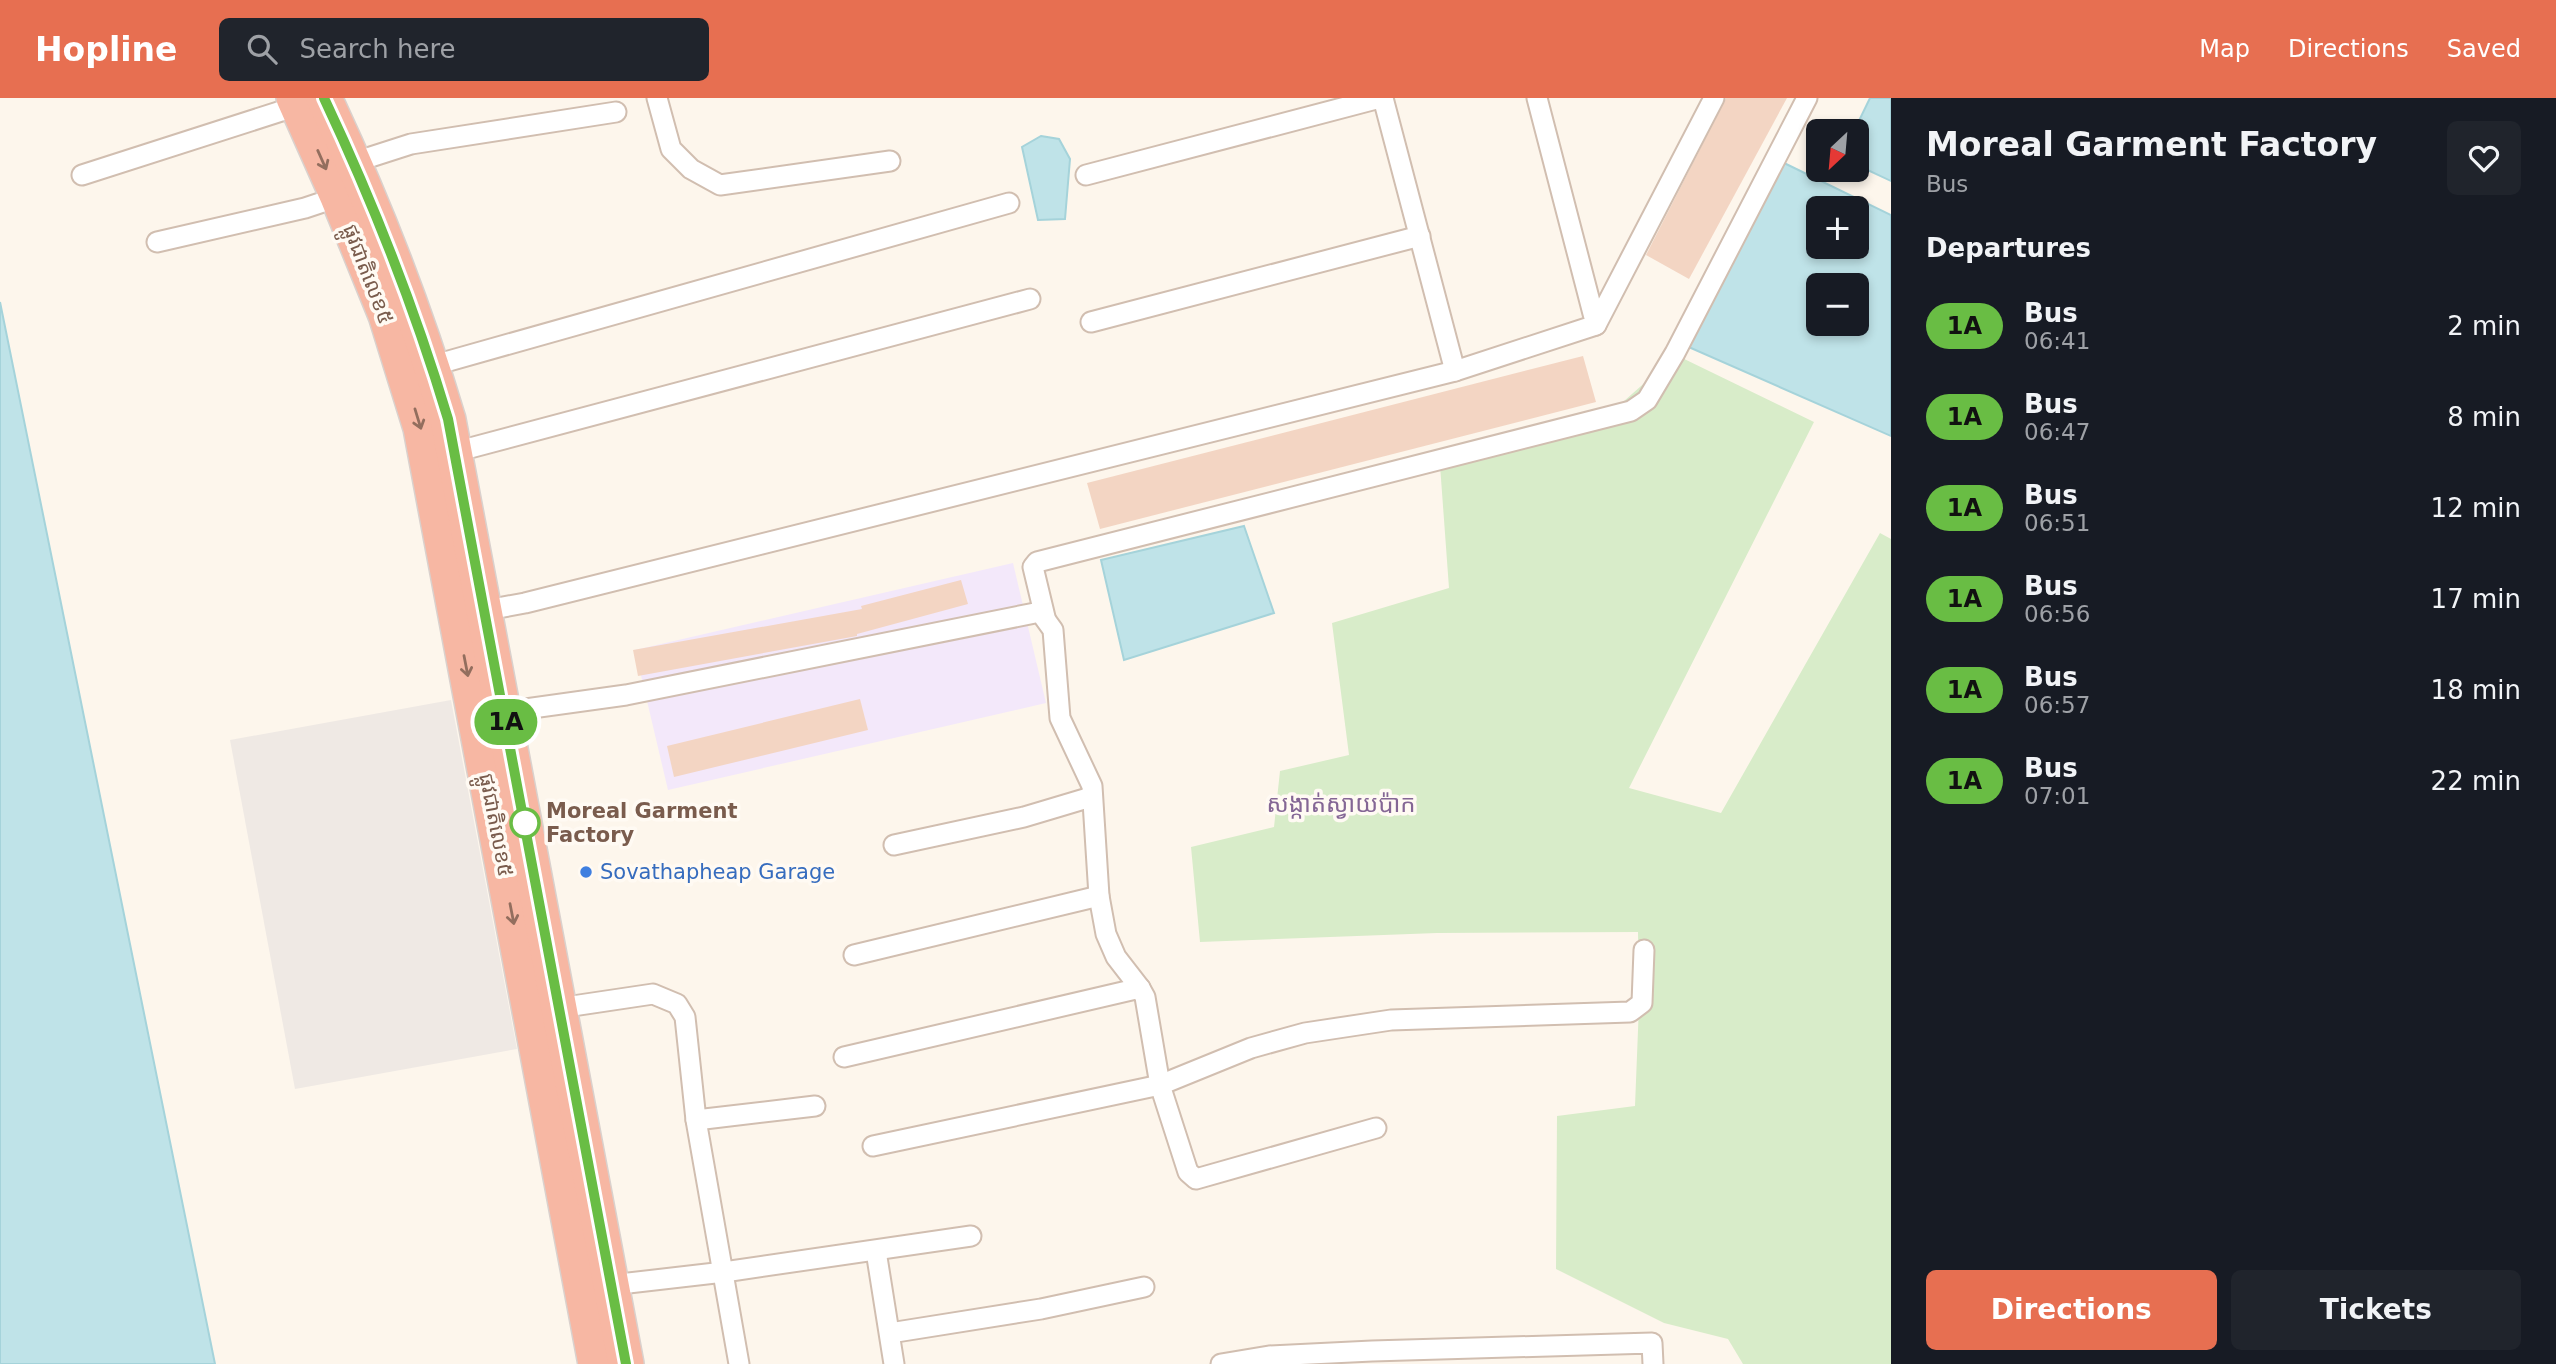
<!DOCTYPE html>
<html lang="en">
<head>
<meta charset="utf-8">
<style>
  :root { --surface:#171b24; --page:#20242c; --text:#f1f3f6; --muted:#9ea1a6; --accent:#e76f51 }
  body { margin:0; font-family:"DejaVu Sans","Noto Sans Khmer",sans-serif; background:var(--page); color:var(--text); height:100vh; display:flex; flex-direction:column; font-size:26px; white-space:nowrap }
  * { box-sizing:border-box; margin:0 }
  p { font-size:23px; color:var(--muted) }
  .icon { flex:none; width:38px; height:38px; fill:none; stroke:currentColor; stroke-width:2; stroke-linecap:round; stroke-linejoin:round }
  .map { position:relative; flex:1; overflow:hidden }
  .drawer { display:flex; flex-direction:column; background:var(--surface); width:665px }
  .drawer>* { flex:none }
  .badge { padding:0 14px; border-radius:23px; font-size:24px; line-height:46px }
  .needle { width:46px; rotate:206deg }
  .fabs { position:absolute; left:1806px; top:21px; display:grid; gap:14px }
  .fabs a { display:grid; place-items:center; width:63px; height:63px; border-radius:10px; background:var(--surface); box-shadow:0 4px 10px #0003; font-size:35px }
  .map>.badge { position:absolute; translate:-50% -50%; box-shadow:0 0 0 4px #fff }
  h2 { padding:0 35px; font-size:26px; line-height:63px }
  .round { display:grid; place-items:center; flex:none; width:74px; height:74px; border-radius:10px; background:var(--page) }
  .overview { display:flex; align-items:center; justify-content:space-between; height:119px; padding:0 35px }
  h1 { font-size:33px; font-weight:800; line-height:52px }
  .primary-button { display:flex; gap:14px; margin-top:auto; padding:14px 35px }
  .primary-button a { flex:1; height:80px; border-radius:10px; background:var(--accent); color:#fff; font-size:28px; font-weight:800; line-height:80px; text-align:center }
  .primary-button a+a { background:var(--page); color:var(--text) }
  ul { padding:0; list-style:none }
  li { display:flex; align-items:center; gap:21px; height:91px; padding:0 35px }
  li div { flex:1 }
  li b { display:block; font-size:26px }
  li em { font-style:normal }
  li .badge { min-width:77px; font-weight:700; text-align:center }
  header { display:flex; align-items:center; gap:42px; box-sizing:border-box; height:98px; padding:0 35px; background:var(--accent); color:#fff }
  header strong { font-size:33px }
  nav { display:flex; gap:38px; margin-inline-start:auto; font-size:24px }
  .search { width:490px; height:63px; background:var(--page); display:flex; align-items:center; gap:18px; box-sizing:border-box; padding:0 24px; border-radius:10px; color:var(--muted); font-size:26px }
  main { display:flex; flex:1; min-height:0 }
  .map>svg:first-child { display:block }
  .industrial { fill:#efe9e4 }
  .education { fill:#f3e8fa }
  .green { fill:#d8ecc9 }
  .water { fill:#bfe3e8; stroke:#a5d3da; stroke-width:2; fill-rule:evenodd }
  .building { fill:#f3d5c3 }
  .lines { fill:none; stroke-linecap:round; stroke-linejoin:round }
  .street-casing { stroke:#d1beb0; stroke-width:23 }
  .highway-casing { stroke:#dad1cd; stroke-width:38 }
  .street { stroke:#fff; stroke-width:19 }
  .highway { stroke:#f7b7a3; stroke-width:35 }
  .oneway { stroke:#936e5e }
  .line-casing { stroke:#fff; stroke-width:16 }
  .line { stroke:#69bd44; stroke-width:10 }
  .stop-dot { fill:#fff; stroke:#69bd44; stroke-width:3.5 }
  .shop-dot { fill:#3f7fe0; stroke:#fffaf3; stroke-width:2.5 }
  .labels { text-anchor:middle; stroke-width:7; stroke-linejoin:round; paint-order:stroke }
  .street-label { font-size:21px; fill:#7a5c4d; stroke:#fffaf3 }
  .stop-label { font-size:21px; font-weight:bold; fill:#7a5c4d; stroke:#fffaf3; text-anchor:start }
  .shop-label { font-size:21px; fill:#366cbe; stroke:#fffaf3; text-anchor:start }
  .quarter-label { font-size:24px; fill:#846695; stroke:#fffaf3 }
</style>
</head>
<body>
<header>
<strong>Hopline</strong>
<div class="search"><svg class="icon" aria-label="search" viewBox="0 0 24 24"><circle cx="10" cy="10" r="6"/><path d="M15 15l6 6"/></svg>Search here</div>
<nav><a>Map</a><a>Directions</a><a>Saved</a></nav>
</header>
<main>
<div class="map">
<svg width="1891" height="1266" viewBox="0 0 1891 1266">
  <rect width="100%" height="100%" fill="#fdf6ec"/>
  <!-- industrial -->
  <polygon class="industrial" points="451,602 517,951 295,991 230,642"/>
  <!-- education -->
  <polygon class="education" points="1013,465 1046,605 668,692 635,552"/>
  <!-- green -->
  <polygon class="green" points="1676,257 1814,324 1629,690 1721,715 1880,435 1891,441 1891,1266 1743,1266 1728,1241 1664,1225 1556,1171 1557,1018 1635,1008 1639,907 1638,834 1437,835 1200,844 1191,749 1274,729 1280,673 1349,657 1332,525 1449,490 1440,367 1597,327"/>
  <!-- water -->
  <g class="water">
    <polygon points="1870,0 1891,0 1891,83 1857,67 1857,33 1854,33"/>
    <polygon points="1041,38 1059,41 1070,61 1065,121 1038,122 1022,49"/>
    <path d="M1782 64 1891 117V338L1684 247ZM1818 110H1857V149H1818ZM1818 187H1857V226H1818Z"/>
    <polygon points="0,204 215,1266 0,1266"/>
    <polygon points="1244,428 1274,515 1124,562 1101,462"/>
  </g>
  <!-- building -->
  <g class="building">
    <polygon points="1726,0 1787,0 1689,181 1646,157"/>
    <polygon points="1583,258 1596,304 1100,431 1087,385"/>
    <polygon points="961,482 968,506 857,536 857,538 638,578 633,552 862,511 861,508"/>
    <polygon points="860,601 868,632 674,679 667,648"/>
  </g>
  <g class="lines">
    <defs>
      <g id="street">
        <polyline points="657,0 671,51 691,71 720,87 890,63"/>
        <polyline points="1383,0 1455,273"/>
        <polyline points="355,64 411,46 616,14"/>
        <polyline points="82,77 297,8"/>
        <polyline points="1086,77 1380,0"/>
        <polyline points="157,144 305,110 338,99"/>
        <polyline points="1091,224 1420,138"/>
        <polyline points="1596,227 1714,0"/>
        <polyline points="424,270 1009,105"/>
        <polyline points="455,354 1030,201"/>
        <polyline points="476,514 525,505 1455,273 1596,227 1537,0"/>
        <polyline points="1045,519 1033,469 1037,464 1631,313 1647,302 1675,255 1807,0"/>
        <polyline points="504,614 626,597 1040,514 1053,532 1060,620 1092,688 1099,798 1106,836 1116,859 1140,890 1145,899 1160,987 1188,1074 1196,1081 1376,1030"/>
        <polyline points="894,747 1024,719 1091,699"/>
        <polyline points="854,857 1099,798"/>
        <polyline points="559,910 653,896 677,906 685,919 696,1022 739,1266"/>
        <polyline points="844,959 1140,890"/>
        <polyline points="696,1022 815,1008"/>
        <polyline points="873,1048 1160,987 1251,950 1305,935 1391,922 1630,914 1642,905 1644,852"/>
        <polyline points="876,1153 894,1266"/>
        <polyline points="611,1187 724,1174 971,1138"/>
        <polyline points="890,1235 1041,1211 1144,1189"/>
        <polyline points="1221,1266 1269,1258 1372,1253 1652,1245 1653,1266"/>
      </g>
      <g id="highway">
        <polyline points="294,0 338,99 386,217 421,330 596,1266"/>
        <path d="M324 0C373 104 415 211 448 322L626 1266"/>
      </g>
    </defs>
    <!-- street casing -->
    <use href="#street" class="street-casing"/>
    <!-- highway casing -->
    <use href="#highway" class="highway-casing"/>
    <!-- street -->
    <use href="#street" class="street"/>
    <!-- highway -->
    <use href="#highway" class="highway"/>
  </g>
  <!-- one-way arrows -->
  <defs><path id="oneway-shaft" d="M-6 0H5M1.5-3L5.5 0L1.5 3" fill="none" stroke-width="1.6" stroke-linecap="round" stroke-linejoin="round" transform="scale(1.75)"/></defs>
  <g class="oneway">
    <use href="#oneway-shaft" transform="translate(322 62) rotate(66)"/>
    <use href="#oneway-shaft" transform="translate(418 321) rotate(73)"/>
    <use href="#oneway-shaft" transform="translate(466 568) rotate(79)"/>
    <use href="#oneway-shaft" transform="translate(512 816) rotate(79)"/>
  </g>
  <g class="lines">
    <defs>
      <path id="line" d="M324 0C373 104 415 211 448 321L626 1266"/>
    </defs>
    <!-- line casing -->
    <use href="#line" class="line-casing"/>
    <!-- line -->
    <use href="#line" class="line"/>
  </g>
  <!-- markers -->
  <circle class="stop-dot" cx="525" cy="725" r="14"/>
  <circle class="shop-dot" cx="586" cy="774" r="7"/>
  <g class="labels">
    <!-- street labels -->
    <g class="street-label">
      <text transform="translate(368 176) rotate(69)" y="7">ផ្លូវជាតិលេខ៥</text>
      <text transform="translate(496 727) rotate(79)" y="7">ផ្លូវជាតិលេខ៥</text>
    </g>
    <!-- stop labels -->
    <g class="stop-label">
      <text x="546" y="720">Moreal Garment<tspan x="546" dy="24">Factory</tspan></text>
    </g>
    <!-- shop labels -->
    <g class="shop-label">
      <text x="600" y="781">Sovathapheap Garage</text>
    </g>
    <!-- quarter labels -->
    <g class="quarter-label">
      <text x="1341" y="714">សង្កាត់ស្វាយប៉ាក</text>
    </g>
  </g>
</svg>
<div class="fabs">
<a><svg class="needle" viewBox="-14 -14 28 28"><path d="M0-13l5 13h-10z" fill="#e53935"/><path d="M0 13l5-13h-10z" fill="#9ea1a6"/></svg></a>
<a>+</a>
<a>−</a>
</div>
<b class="badge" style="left:506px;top:624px;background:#69bd44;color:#111">1A</b>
</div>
<section class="drawer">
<div class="overview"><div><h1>Moreal Garment Factory</h1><p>Bus</p></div><a class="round"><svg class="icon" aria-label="heart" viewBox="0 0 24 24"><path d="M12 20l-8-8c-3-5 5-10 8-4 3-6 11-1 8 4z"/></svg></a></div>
<h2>Departures</h2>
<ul>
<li><span class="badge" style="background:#69bd44;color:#111">1A</span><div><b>Bus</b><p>06:41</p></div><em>2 min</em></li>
<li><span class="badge" style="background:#69bd44;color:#111">1A</span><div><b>Bus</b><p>06:47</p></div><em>8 min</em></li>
<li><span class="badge" style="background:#69bd44;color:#111">1A</span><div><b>Bus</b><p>06:51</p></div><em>12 min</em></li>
<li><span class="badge" style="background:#69bd44;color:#111">1A</span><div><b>Bus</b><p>06:56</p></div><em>17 min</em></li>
<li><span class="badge" style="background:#69bd44;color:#111">1A</span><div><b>Bus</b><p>06:57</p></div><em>18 min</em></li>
<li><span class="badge" style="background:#69bd44;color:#111">1A</span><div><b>Bus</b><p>07:01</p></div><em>22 min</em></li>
</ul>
<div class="primary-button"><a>Directions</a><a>Tickets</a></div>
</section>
</main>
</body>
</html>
